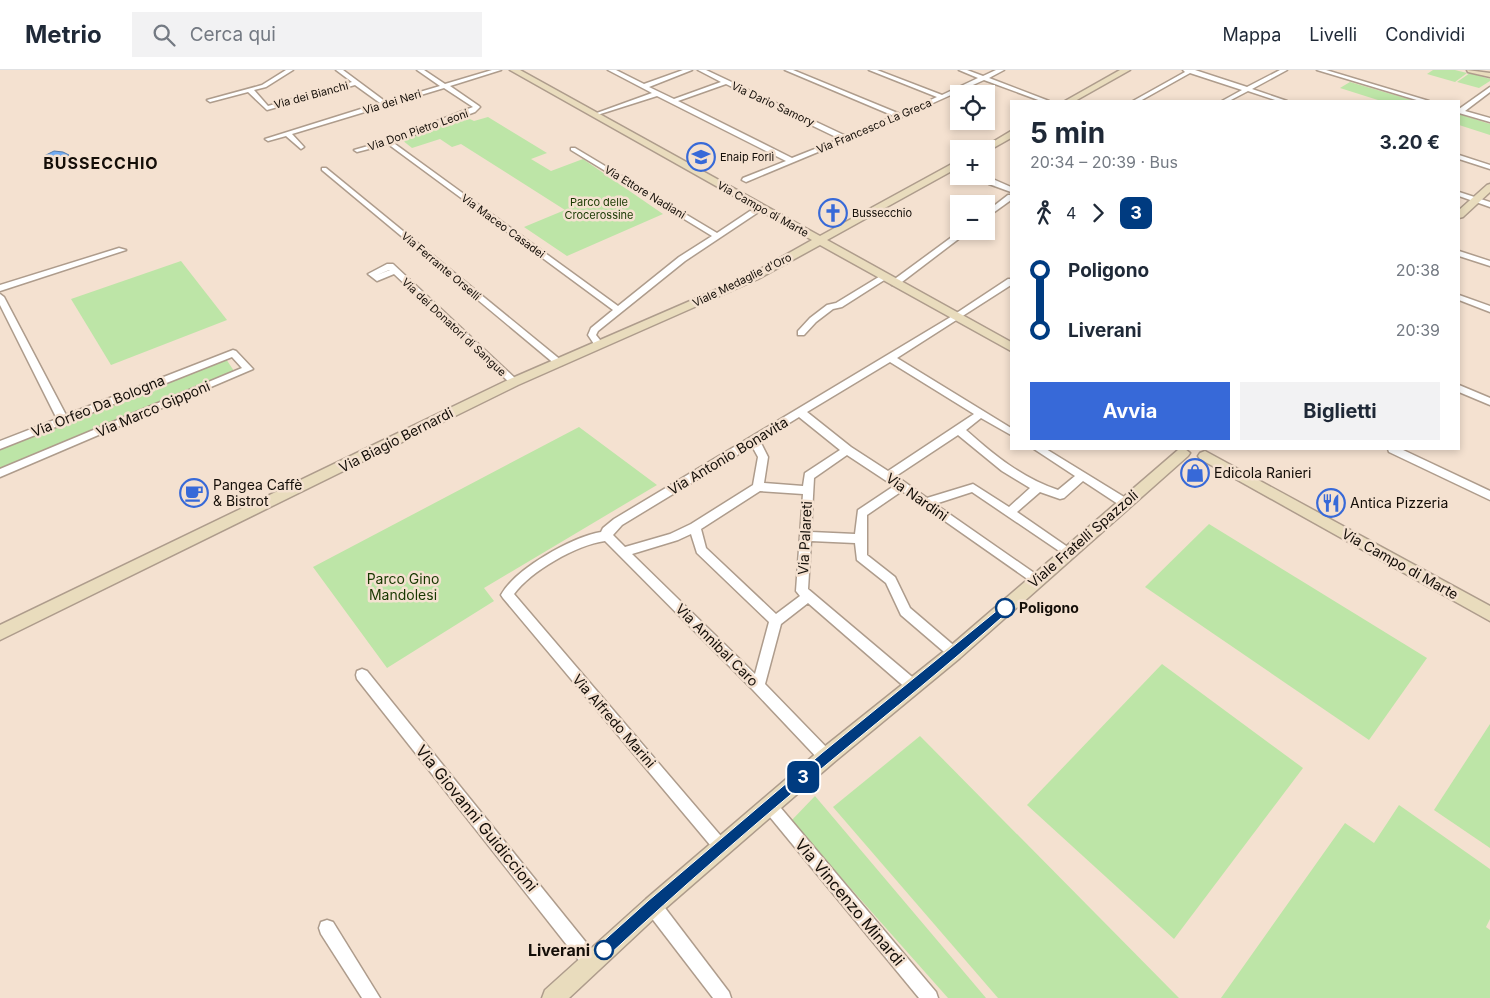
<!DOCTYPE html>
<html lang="it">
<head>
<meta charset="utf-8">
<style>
  :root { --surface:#fff; --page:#f2f2f3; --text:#1f2937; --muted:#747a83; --line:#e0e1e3; --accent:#3769d8 }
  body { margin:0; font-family:Inter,sans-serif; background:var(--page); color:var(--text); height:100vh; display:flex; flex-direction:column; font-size:19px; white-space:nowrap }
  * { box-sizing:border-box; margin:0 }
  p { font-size:16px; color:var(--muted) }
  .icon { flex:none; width:28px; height:28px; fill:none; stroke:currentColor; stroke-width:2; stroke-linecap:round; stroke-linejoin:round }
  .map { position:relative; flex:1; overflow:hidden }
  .sheet { position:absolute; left:1010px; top:30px; width:450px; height:350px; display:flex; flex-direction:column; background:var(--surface); border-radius:0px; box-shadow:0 2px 8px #0003 }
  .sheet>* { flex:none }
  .badge { padding:0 10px; border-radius:8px; font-size:18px; line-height:32px }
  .controls { position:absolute; left:950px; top:15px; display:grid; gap:10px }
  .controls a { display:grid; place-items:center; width:45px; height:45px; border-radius:0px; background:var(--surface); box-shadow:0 2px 8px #0003; font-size:25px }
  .map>.badge { position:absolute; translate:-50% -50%; box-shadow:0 0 0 2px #fff }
  .legs { display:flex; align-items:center; gap:8px; height:55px; padding:0 20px; font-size:16px }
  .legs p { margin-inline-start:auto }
  .summary { display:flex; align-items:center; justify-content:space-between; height:85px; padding:0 20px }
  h1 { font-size:28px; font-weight:700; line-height:38px }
  .primary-button { display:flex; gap:10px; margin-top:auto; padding:10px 20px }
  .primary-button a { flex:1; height:58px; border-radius:0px; background:var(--accent); color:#fff; font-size:20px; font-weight:700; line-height:58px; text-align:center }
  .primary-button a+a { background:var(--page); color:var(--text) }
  ul { padding:0 20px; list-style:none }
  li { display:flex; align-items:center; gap:18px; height:60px; font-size:19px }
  li i { display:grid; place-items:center; width:8px; height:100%; margin:0 6px; background:currentColor }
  li i::after { content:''; width:12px; height:12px; margin:-6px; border:4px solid; border-radius:50%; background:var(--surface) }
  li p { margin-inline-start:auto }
  li:first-child i { background:linear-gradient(#0000 50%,currentColor 0) }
  li:last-child i { background:linear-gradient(currentColor 50%,#0000 0) }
  header { display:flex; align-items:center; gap:30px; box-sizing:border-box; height:70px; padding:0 25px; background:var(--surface); border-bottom:1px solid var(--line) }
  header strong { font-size:24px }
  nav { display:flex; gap:28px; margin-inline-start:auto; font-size:18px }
  .search { width:350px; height:45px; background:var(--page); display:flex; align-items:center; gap:12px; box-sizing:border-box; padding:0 18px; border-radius:0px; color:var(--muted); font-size:19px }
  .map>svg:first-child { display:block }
  .green { fill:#bde5a7 }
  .water { fill:#71abf2; stroke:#557cac }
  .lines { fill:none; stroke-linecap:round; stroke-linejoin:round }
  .street-casing { stroke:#ae9c8c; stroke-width:3 }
  .secondary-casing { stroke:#ae9c8c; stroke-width:3 }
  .street { fill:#fff; fill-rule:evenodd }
  .secondary { fill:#e9dcbd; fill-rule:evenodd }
  .line-1 { fill:#003b80; stroke:#fff }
  .stop-1-dot { fill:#fff; stroke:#003b80; stroke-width:2.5 }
  .labels { text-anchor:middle; stroke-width:5; stroke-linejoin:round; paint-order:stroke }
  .far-street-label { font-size:11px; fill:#140e08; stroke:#f4e1d0 }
  .far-poi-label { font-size:11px; fill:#140e08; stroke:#f4e1d0; text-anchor:start }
  .far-park-label { font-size:11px; fill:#183800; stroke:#f4e1d0 }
  .street-label { font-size:14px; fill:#140e08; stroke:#f4e1d0 }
  .poi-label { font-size:14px; fill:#140e08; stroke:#f4e1d0; text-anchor:start }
  .park-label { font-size:14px; fill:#183800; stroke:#f4e1d0 }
  .stop-label { font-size:14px; font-weight:bold; fill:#140e08; stroke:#f4e1d0; text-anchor:start }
  .far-district-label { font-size:16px; font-weight:bold; letter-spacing:1px; fill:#140e08; stroke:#f4e1d0 }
  .near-street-label { font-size:16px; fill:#140e08; stroke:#f4e1d0 }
  .near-stop-label { font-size:16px; font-weight:bold; fill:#140e08; stroke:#f4e1d0; text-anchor:end }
</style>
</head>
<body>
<header>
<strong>Metrio</strong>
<div class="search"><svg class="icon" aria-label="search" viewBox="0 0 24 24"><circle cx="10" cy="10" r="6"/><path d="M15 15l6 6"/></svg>Cerca qui</div>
<nav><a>Mappa</a><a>Livelli</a><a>Condividi</a></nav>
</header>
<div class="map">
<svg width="1490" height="928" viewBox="0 0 1490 928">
  <rect width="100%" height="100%" fill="#f4e1d0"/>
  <!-- green -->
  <g class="green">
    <polygon points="1433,0 1455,0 1467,3 1455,12 1427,4"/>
    <polygon points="1470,3 1490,9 1490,11 1479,18 1457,12"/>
    <polygon points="1350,12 1415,31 1381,31 1340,18"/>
    <polygon points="1459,44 1490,54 1490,65 1459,55"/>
    <polygon points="488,47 547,83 531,89 551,101 583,89 663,144 567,186 524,157 565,140 461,74 452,77 440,69 412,78 402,70 468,48 474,51"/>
    <polygon points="181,191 227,250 111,295 71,229"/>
    <polygon points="226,289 234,301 0,398 0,380"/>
    <polygon points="579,357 657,415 484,518 494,531 387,598 313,497"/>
    <polygon points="1209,454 1427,588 1369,670 1145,517"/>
    <polygon points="1162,594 1303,698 1174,869 1027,735"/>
    <polygon points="1490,654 1490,778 1434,740"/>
    <polygon points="920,666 1179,928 998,928 833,737"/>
    <polygon points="815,726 986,928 948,928 791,751"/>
    <polygon points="1399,735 1490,799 1490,849 1486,857 1490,860 1490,928 1221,928 1345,753 1374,773"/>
  </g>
  <!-- water -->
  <polygon class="water" points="54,81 63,82 69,85 61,95 47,95 46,94 47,90 44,86"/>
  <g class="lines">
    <defs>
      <g id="street">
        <polygon points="286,0 293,0 266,17 254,20 268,36 352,12 336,0 343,0 386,32 440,16 417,0 424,0 445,14 492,0 501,0 450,16 479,36 480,37 475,42 395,72 395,74 618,236 679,187 712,166 571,80 571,78 575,78 717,163 750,141 757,143 685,191 598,261 596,265 604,275 599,278 596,277 588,265 591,258 613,240 388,74 357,82 354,80 389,70 473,37 444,18 292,64 304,77 301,79 286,66 268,71 265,69 380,33 355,15 267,40 248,22 210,32 207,30 262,15"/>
        <path d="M608 0H616L644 14 683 0H692L649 17 674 29 721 12 698 0H706L846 66 894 46 785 0H793L900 44 937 27 869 0H877L942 25 978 8 959 0H967L983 6 996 0H1004L989 8 1049 31H1041L984 10 902 47 746 112 742 110 743 108 786 91 657 26 594 46V44L652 23ZM726 14 840 69 792 88 678 31Z"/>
        <polygon points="1183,0 1195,0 1247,17 1280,0 1287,0 1252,19 1287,31 1278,31 1248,21 1229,31 1222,31 1242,20 1190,3 1140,31 1133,31 1185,2"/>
        <polygon points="1317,0 1326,0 1429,31 1420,31"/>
        <polygon points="1490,17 1490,22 1465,41 1490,48 1490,52 1459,43 1459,39"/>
        <polygon points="1459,85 1490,95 1490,99 1459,89"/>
        <polygon points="322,98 326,98 562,291 562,295 556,295 322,100"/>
        <polygon points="989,110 995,110 1011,117 1011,122 989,114"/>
        <polygon points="1459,122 1490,132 1490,137 1459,126"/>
        <polygon points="1008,125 1011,125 1011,130 986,148 986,142"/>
        <polygon points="960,161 969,161 898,215 892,215 892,211"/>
        <polygon points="119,178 126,180 0,221 0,215"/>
        <polygon points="1459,181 1490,191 1490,196 1459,186"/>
        <path d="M387 194H393L517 310V314H511L394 204 377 211 368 204ZM389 200H390L377 205Z"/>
        <polygon points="882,205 885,205 889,207 842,237 833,239 816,252 804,265 798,265 798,261 810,248 827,235 836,233"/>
        <path d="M1008 209H1011V215L897 288 1011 358V365L981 348 966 360C994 385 1022 408 1058 420L1075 406 1034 379H1046L1129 430 1130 433 1129 436H1121L1083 411 1064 428 1060 429 1040 422 1017 442 1072 480 1074 483 1072 486 1068 487 972 422 935 434 1040 507 1042 510 1040 513 1036 515 902 421 867 445V485L895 507 910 538 958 579 960 583 958 587 954 588 950 587 901 545 886 513 857 490 855 473 811 471 808 519 917 611 919 615 917 619 912 621 907 619 808 533 781 554 765 614 831 682 833 687 831 692 826 694 821 692 753 620 605 471C576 475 531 501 514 524L726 772 728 777 726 782 721 784 716 782 503 528 501 525C515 499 572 467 601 462L603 458 614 449 949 248ZM890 292 974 344 888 401 851 377 807 342ZM799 347 840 380 805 403 803 416 764 413 768 387 760 371ZM958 365 1002 401 1030 418 1009 437 973 414 927 428 896 406ZM752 376 758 387 753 415 691 454 670 464 625 477 613 465 622 455ZM847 385 894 416 858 440 855 464 811 462 814 408ZM760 421 803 424 796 521 800 526 776 544 706 478 701 459ZM691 464 697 483 769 552 755 604 632 484 678 470Z"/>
        <polygon points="0,224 4,227 66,345 233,280 236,281 253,299 0,407 0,399 242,298 232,287 0,379 0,371 57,349 0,235"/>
        <polygon points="1459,225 1490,236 1490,242 1459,230"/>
        <polygon points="1459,315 1490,328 1490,335 1459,322"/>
        <polygon points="1388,379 1401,379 1490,421 1490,430 1389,382"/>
        <polygon points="362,599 367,601 597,886 599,892 597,898 591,900 585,898 357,609 356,605 357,601"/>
        <polygon points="770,729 775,731 936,922 938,928 919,928 765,741 763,736 765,731"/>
        <polygon points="653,828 659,830 729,922 731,928 713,928 647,842 645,836 647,830"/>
        <polygon points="327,850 333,852 380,928 362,928 321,864 319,858 321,852"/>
      </g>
      <g id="secondary">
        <polygon points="510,0 520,0 820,166 959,90 959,97 827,170 1011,272 1011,281 820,175 758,209 518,315 0,570 0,555 510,309 750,205 812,170"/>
        <polygon points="1120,0 1130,0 1075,31 1065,31"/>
        <polygon points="1467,0 1490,3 1490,7 1468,2"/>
        <polygon points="1011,61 1011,68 988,81 986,81 986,79 981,79"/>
        <polygon points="1490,114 1490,122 1463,147 1459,148 1459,140 1487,115"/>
        <polygon points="1185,379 1190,383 1188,386 960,588 833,693 660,843 569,928 542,928 545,920 646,829 819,681 948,578 1178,380"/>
        <polygon points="1205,381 1490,536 1490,551 1200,389 1198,386 1200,383"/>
      </g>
    </defs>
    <!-- street casing -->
    <use href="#street" class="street-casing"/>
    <!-- secondary casing -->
    <use href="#secondary" class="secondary-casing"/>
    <!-- street -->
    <use href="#street" class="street"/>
    <!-- secondary -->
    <use href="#secondary" class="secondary"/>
  </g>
  <!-- line-1 -->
  <path class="line-1" d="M1005 534 1009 535 1010 538 1009 541C951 593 891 641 832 690 756 753 681 818 609 885L604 887 599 885 597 880 599 875 648 831 822 683Z"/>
  <!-- icons -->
  <defs>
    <symbol id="school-ring" viewBox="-11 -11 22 22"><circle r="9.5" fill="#f4e1d0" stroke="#3769d8" stroke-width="1.5"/><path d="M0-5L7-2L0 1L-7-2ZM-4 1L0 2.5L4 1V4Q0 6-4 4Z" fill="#3769d8"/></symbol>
    <symbol id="church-ring" viewBox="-11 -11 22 22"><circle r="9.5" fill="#f4e1d0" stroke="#3769d8" stroke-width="1.5"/><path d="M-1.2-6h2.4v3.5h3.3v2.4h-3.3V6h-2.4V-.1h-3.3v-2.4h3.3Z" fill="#3769d8"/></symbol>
    <symbol id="shop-ring" viewBox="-11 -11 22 22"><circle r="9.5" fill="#f4e1d0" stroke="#3769d8" stroke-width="1.5"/><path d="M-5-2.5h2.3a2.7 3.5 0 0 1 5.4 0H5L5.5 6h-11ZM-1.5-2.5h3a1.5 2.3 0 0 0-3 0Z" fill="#3769d8"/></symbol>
    <symbol id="cafe-ring" viewBox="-11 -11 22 22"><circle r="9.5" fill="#f4e1d0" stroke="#3769d8" stroke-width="1.5"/><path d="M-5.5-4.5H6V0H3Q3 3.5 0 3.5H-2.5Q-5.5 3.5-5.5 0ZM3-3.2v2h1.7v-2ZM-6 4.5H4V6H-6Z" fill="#3769d8"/></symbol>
    <symbol id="restaurant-ring" viewBox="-11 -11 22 22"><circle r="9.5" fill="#f4e1d0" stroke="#3769d8" stroke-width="1.5"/><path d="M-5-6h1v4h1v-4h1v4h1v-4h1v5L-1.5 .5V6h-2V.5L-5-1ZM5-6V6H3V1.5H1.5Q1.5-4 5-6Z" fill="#3769d8"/></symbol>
  </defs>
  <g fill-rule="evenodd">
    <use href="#school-ring" x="685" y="71" width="32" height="32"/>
    <use href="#church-ring" x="817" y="127" width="32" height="32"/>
    <use href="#shop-ring" x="1179" y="387" width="32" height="32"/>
    <use href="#cafe-ring" x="178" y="407" width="32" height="32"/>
    <use href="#restaurant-ring" x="1315" y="417" width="32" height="32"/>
  </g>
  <!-- markers -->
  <g class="stop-1-dot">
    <circle cx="1005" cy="538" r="9"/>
    <circle cx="604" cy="880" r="9"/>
  </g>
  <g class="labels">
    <!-- far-street labels -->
    <g class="far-street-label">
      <text transform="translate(311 25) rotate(-15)" y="4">Via dei Bianchi</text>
      <text transform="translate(392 32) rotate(-17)" y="4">Via dei Neri</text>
      <text transform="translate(773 34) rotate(25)" y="4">Via Dario Samory</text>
      <text transform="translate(874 56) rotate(-23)" y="4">Via Francesco La Greca</text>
      <text transform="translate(418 60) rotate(-19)" y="4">Via Don Pietro Leoni</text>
      <text transform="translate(645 122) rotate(31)" y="4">Via Ettore Nadiani</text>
      <text transform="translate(763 139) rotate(29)" y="4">Via Campo di Marte</text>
      <text transform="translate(503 156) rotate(36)" y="4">Via Maceo Casadei</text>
      <text transform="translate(441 196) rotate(40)" y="4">Via Ferrante Orselli</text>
      <text transform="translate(742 210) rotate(-26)" y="4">Viale Medaglie d'Oro</text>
      <text transform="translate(454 257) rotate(43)" y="4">Via dei Donatori di Sangue</text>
    </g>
    <!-- far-poi labels -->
    <g class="far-poi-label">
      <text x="720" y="91">Enaip Forlì</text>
      <text x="852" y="147">Bussecchio</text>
    </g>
    <!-- far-park labels -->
    <g class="far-park-label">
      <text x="599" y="136">Parco delle<tspan x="599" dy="13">Crocerossine</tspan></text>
    </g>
    <!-- street labels -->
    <g class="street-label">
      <text transform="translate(98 336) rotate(-22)" y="5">Via Orfeo Da Bologna</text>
      <text transform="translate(153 339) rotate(-23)" y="5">Via Marco Gipponi</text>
      <text transform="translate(396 370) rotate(-27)" y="5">Via Biagio Bernardi</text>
      <text transform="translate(728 386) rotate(-31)" y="5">Via Antonio Bonavita</text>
      <text transform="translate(917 427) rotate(35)" y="5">Via Nardini</text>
      <text transform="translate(805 468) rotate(-87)" y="5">Via Palareti</text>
      <text transform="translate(1083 469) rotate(-41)" y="5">Viale Fratelli Spazzoli</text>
      <text transform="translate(1400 494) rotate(29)" y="5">Via Campo di Marte</text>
      <text transform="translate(717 575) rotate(45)" y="5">Via Annibal Caro</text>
      <text transform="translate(614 651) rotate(49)" y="5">Via Alfredo Marini</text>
    </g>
    <!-- poi labels -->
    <g class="poi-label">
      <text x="1214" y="408">Edicola Ranieri</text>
      <text x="213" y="420">Pangea Caffè<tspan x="213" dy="16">&amp; Bistrot</tspan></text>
      <text x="1350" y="438">Antica Pizzeria</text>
    </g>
    <!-- park labels -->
    <g class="park-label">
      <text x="403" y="514">Parco Gino<tspan x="403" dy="16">Mandolesi</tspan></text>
    </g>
    <!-- stop labels -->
    <g class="stop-label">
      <text x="1019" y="543">Poligono</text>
    </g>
    <!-- far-district labels -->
    <g class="far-district-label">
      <text x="101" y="99">BUSSECCHIO</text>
    </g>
    <!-- near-street labels -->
    <g class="near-street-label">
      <text transform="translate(477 748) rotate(51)" y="6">Via Giovanni Guidiccioni</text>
      <text transform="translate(850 832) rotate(50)" y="6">Via Vincenzo Minardi</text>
    </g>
    <!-- near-stop labels -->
    <g class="near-stop-label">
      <text x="590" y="886">Liverani</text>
    </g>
  </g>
</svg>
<div class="controls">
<a><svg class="icon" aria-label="locate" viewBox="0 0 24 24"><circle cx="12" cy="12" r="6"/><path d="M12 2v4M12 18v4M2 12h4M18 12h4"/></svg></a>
<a>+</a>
<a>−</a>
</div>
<b class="badge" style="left:803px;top:707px;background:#003b80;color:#fff">3</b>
<section class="sheet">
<div class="summary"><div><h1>5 min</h1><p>20:34 – 20:39 · Bus</p></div><b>3.20 €</b></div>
<div class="legs"><svg class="icon" aria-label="walk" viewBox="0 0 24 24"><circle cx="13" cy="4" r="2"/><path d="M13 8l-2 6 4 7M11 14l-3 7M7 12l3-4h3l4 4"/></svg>4<svg class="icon" aria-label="forward" viewBox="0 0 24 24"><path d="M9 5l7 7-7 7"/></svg><b class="badge" style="background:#003b80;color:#fff">3</b></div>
<ul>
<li><i style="color:#003b80"></i><b>Poligono</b><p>20:38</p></li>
<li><i style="color:#003b80"></i><b>Liverani</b><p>20:39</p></li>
</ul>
<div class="primary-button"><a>Avvia</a><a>Biglietti</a></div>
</section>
</div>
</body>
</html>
